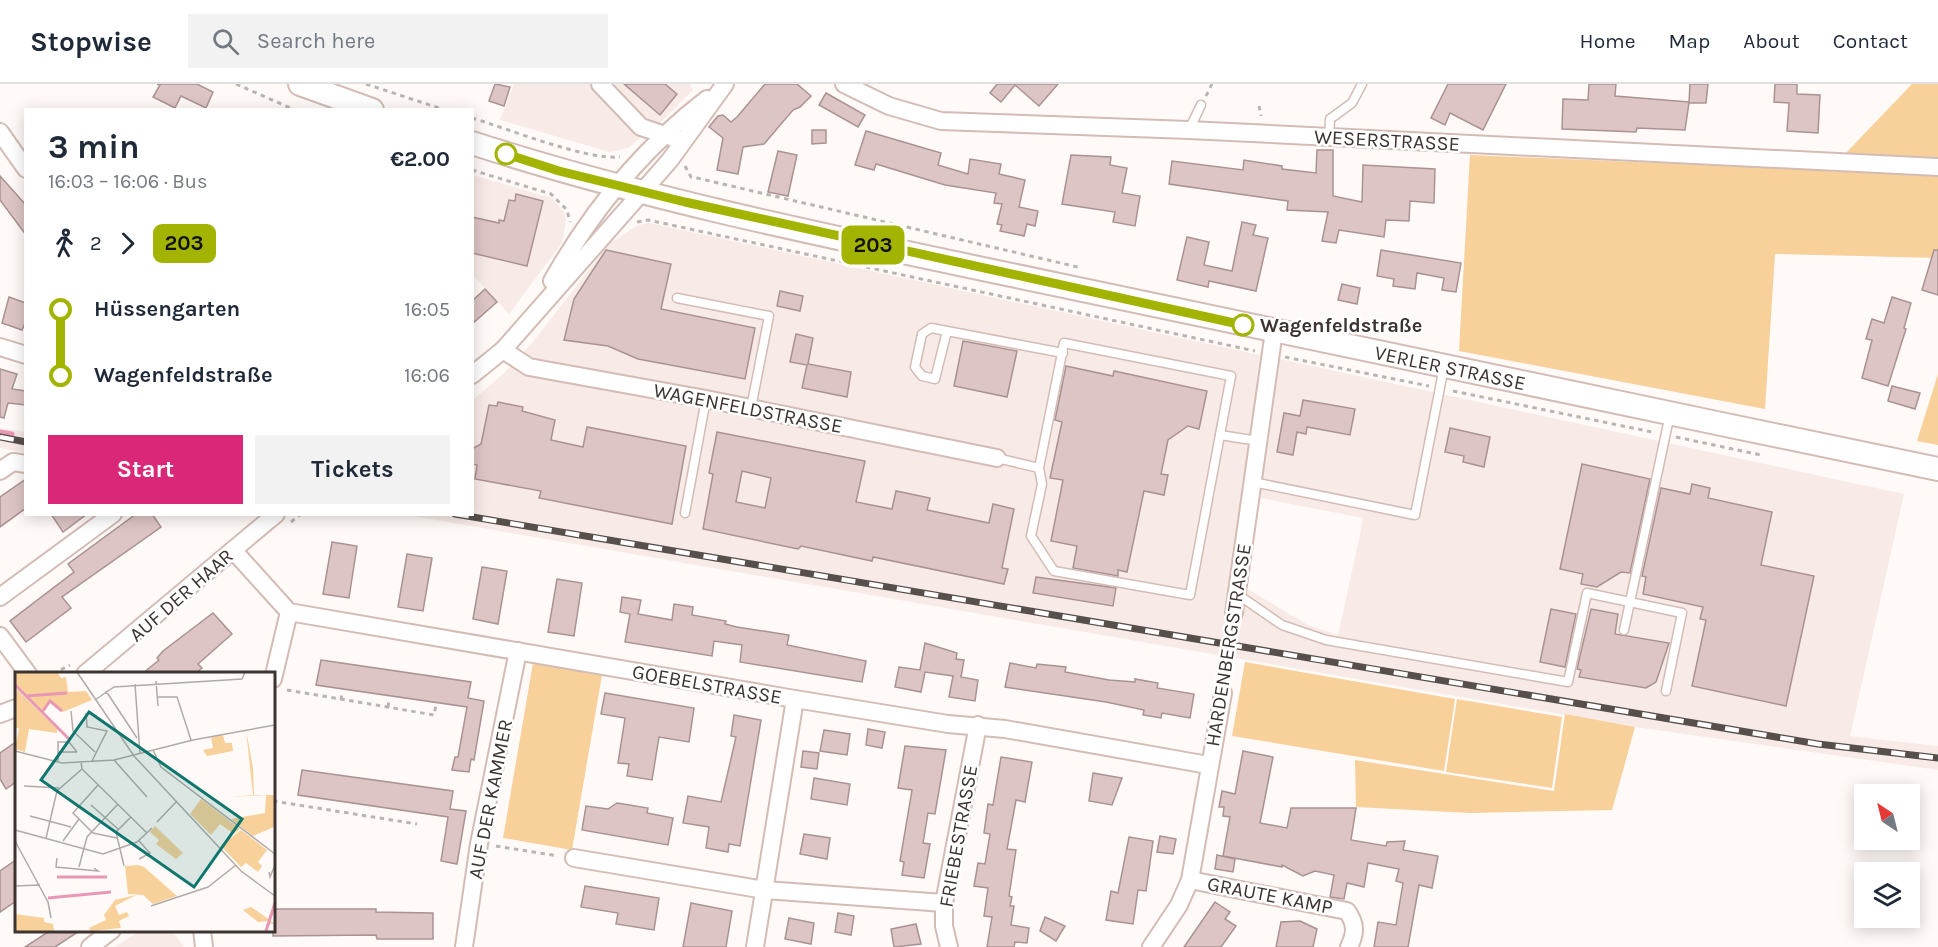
<!DOCTYPE html>
<html lang="en">
<head>
<meta charset="utf-8">
<style>
  :root { --surface:#fff; --page:#f2f2f3; --text:#1f2937; --muted:#747a83; --line:#e0e1e3; --accent:#db2777 }
  body { margin:0; font-family:Karla,sans-serif; background:var(--page); color:var(--text); height:100vh; display:flex; flex-direction:column; font-size:22px; white-space:nowrap }
  * { box-sizing:border-box; margin:0 }
  p { font-size:20px; color:var(--muted) }
  .icon { flex:none; width:33px; height:33px; fill:none; stroke:currentColor; stroke-width:2; stroke-linecap:round; stroke-linejoin:round }
  .map { position:relative; flex:1; overflow:hidden }
  .details { position:absolute; left:24px; top:24px; width:450px; height:408px; display:flex; flex-direction:column; background:var(--surface); border-radius:0px; box-shadow:0 3px 15px #0003 }
  .details>* { flex:none }
  .badge { padding:0 12px; border-radius:9px; font-size:21px; line-height:39px }
  .needle { width:39px; rotate:325deg }
  .tools { position:absolute; left:1854px; top:700px; display:grid; gap:12px }
  .tools a { display:grid; place-items:center; width:66px; height:66px; border-radius:0px; background:var(--surface); box-shadow:0 3px 15px #0003; font-size:30px }
  .map>.badge { position:absolute; translate:-50% -50%; box-shadow:0 0 0 3px #fff }
  .legs { display:flex; align-items:center; gap:9px; height:66px; padding:0 24px; font-size:20px }
  .legs p { margin-inline-start:auto }
  .head { display:flex; align-items:center; justify-content:space-between; height:102px; padding:0 24px }
  h1 { font-size:33px; font-weight:700; line-height:45px }
  .cta { display:flex; gap:12px; margin-top:auto; padding:12px 24px }
  .cta a { flex:1; height:69px; border-radius:0px; background:var(--accent); color:#fff; font-size:24px; font-weight:700; line-height:69px; text-align:center }
  .cta a+a { background:var(--page); color:var(--text) }
  ul { padding:0 24px; list-style:none }
  li { display:flex; align-items:center; gap:21px; height:66px; font-size:22px }
  li i { display:grid; place-items:center; width:9px; height:100%; margin:0 8px; background:currentColor }
  li i::after { content:''; width:15px; height:15px; margin:-8px; border:4px solid; border-radius:50%; background:var(--surface) }
  li p { margin-inline-start:auto }
  li:first-child i { background:linear-gradient(#0000 50%,currentColor 0) }
  li:last-child i { background:linear-gradient(currentColor 50%,#0000 0) }
  header { display:flex; align-items:center; gap:36px; box-sizing:border-box; height:84px; padding:0 30px; background:var(--surface); border-bottom:2px solid var(--line) }
  header strong { font-size:28px }
  nav { display:flex; gap:33px; margin-inline-start:auto; font-size:21px }
  .search { width:420px; height:54px; background:var(--page); display:flex; align-items:center; gap:15px; box-sizing:border-box; padding:0 21px; border-radius:0px; color:var(--muted); font-size:22px }
  .map>svg:first-child { display:block }
  .built { fill:#f8ebe7 }
  .green { fill:#f7d09a }
  .lines { fill:none; stroke-linecap:round; stroke-linejoin:round }
  .stream { stroke:#e998b3; stroke-width:5 }
  .building { fill:#dec5c5; stroke:#aa9292; stroke-width:1.5; fill-rule:evenodd }
  .service-casing { stroke:#d3bcb5; stroke-width:11 }
  .minor-casing { stroke:#d3bcb5; stroke-width:20 }
  .secondary-casing { stroke:#d3bcb5; stroke-width:26 }
  .path { stroke:#bbb5b2; stroke-width:3; stroke-dasharray:4.5 4.5; stroke-linecap:butt }
  .service { stroke:#fff; stroke-width:8 }
  .minor { stroke:#fff; stroke-width:16 }
  .secondary { stroke:#fff; stroke-width:22 }
  .rail-casing { stroke:#574f4c; stroke-width:7 }
  .rail { stroke:#fff; stroke-width:4.5; stroke-dasharray:14; stroke-linecap:butt }
  .line-1-casing { stroke:#fff; stroke-width:14 }
  .line-1 { stroke:#a3b400; stroke-width:9 }
  .stop-1-dot { fill:#fff; stroke:#a3b400; stroke-width:3 }
  .labels { text-anchor:middle; stroke-width:5; stroke-linejoin:round; paint-order:stroke }
  .street-label { font-size:20px; fill:#3d3431; stroke:#fff }
  .stop-label { font-size:20px; font-weight:bold; fill:#3d3431; stroke:#fff; text-anchor:start }
  .inset-river { fill:none; stroke:#e998b3; stroke-width:3 }
  .inset-road { fill:none; stroke:#b1aba8; stroke-width:1.5 }
  .view { fill:#0f766e; fill-opacity:0.15; stroke:#0f766e; stroke-width:3 }
  .inset-edge { fill:none; stroke:#3d3431; stroke-width:3 }
</style>
</head>
<body>
<header>
<strong>Stopwise</strong>
<div class="search"><svg class="icon" aria-label="search" viewBox="0 0 24 24"><circle cx="10" cy="10" r="6"/><path d="M15 15l6 6"/></svg>Search here</div>
<nav><a>Home</a><a>Map</a><a>About</a><a>Contact</a></nav>
</header>
<div class="map">
<svg width="1938" height="863" viewBox="0 0 1938 863">
  <rect width="100%" height="100%" fill="#fffaf8"/>
  <!-- built -->
  <g class="built">
    <polygon points="514,0 690,0 693,6 662,37 628,64 609,68 500,36"/>
    <polygon points="473,91 552,114 564,128 566,138 562,159 509,230 473,191"/>
    <polygon points="650,139 1260,271 1225,550 1239,552 1246,504 1308,541 1338,551 1360,451 1363,434 1260,414 1280,275 1904,410 1850,652 1938,662 1938,686 1635,643 407,431 472,430 473,316 504,289 532,259 609,160 638,141"/>
    <polygon points="0,344 25,348 25,369 0,364"/>
    <polygon points="140,847 169,847 174,849 184,863 114,863"/>
  </g>
  <!-- green -->
  <g class="green">
    <polygon points="1912,0 1938,0 1938,73 1845,70"/>
    <polygon points="1470,71 1938,91 1938,174 1775,170 1765,325 1459,267"/>
    <polygon points="1938,290 1938,361 1917,357"/>
    <polygon points="1245,578 1455,615 1444,687 1232,652"/>
    <polygon points="533,579 602,591 572,766 503,754"/>
    <polygon points="1457,615 1562,633 1552,704 1446,688"/>
    <polygon points="1565,630 1635,643 1612,726 1470,729 1356,723 1355,676 1554,707"/>
  </g>
  <g class="lines">
    <!-- stream -->
    <polyline class="stream" points="0,348 12,350"/>
  </g>
  <!-- building -->
  <g class="building">
    <polygon points="157,0 197,0 213,8 206,24 181,12 175,24 153,13 160,1"/>
    <polygon points="495,0 510,3 504,22 489,17"/>
    <polygon points="624,0 665,0 677,10 660,31"/>
    <polygon points="765,0 797,0 811,12 800,23 793,26 764,60 743,63 738,90 717,86 723,54 709,43 718,32 723,31 731,38 737,33"/>
    <polygon points="997,0 1058,0 1039,22 1015,1 1001,18 990,9"/>
    <polygon points="1448,0 1506,0 1483,46 1450,29 1445,41 1431,34"/>
    <polygon points="1589,0 1616,0 1615,12 1689,18 1690,0 1708,0 1706,19 1689,19 1685,46 1637,44 1636,48 1562,45 1563,15 1588,16"/>
    <polygon points="1775,0 1797,0 1797,10 1820,11 1818,49 1787,47 1789,19 1774,18"/>
    <polygon points="826,9 865,31 858,43 819,21"/>
    <polygon points="812,46 826,46 826,59 812,60"/>
    <polygon points="866,47 941,69 938,81 968,90 970,75 1001,80 999,90 1025,96 1019,123 1038,127 1035,142 1027,140 1024,152 1000,147 1002,141 997,140 1002,120 994,119 996,109 945,101 876,80 874,86 855,81"/>
    <polygon points="1317,66 1333,66 1333,112 1362,118 1363,81 1435,85 1434,119 1410,117 1409,137 1386,136 1384,153 1339,146 1336,159 1322,157 1328,128 1287,126 1288,117 1169,100 1172,77 1243,86 1244,76 1282,82 1282,85 1316,89"/>
    <polygon points="778,67 797,71 788,112 768,108"/>
    <polygon points="1071,71 1111,73 1110,81 1127,84 1122,109 1140,112 1135,142 1113,138 1115,128 1062,120"/>
    <polygon points="0,92 26,121 26,151 0,116"/>
    <polygon points="516,110 543,117 527,182 472,169 472,133 499,139 499,136 504,137 509,116 515,117"/>
    <polygon points="1242,138 1256,141 1253,151 1268,154 1256,207 1209,197 1208,203 1177,196 1187,153 1209,158 1204,181 1232,187"/>
    <polygon points="606,166 671,180 661,225 755,244 745,295 638,275 608,262 564,256 574,215"/>
    <polygon points="1381,166 1461,179 1456,208 1442,206 1444,194 1417,189 1415,205 1393,202 1394,195 1377,192"/>
    <polygon points="1934,166 1938,166 1938,211 1922,206"/>
    <polygon points="1342,200 1360,204 1357,220 1338,216"/>
    <polygon points="485,205 497,218 472,240 472,217"/>
    <polygon points="780,207 803,212 800,227 777,222"/>
    <polygon points="9,213 26,219 26,237 22,246 2,239"/>
    <polygon points="1892,213 1911,219 1904,244 1906,245 1888,302 1862,294 1872,256 1866,255 1872,235 1884,239"/>
    <polygon points="796,250 813,254 808,280 851,288 847,313 802,304 807,281 790,278"/>
    <polygon points="963,257 1017,267 1007,313 954,302"/>
    <polygon points="1066,282 1113,292 1114,287 1207,307 1199,345 1188,342 1168,356 1161,390 1168,391 1164,411 1144,407 1127,488 1118,486 1118,492 1073,484 1077,462 1051,457 1063,396 1050,394 1062,338 1055,336"/>
    <polygon points="0,285 17,290 12,305 26,307 26,321 8,319 4,334 0,333"/>
    <polygon points="1892,302 1920,309 1915,325 1888,317"/>
    <polygon points="1303,316 1355,325 1350,351 1307,343 1306,350 1297,348 1293,371 1277,368 1284,329 1300,332"/>
    <polygon points="498,318 523,323 522,327 555,336 551,356 583,363 587,343 686,362 672,440 539,414 541,407 475,395 477,381 472,380 472,365 481,360 489,321 497,322"/>
    <polygon points="1450,344 1490,353 1484,383 1463,378 1464,372 1445,368"/>
    <path d="M717 348 865 377 856 418 892 425 896 407 930 414 927 426 989 439 993 420 1014 425 1002 484 1008 485 1004 500 873 473 872 477 801 462 798 465 703 445 713 390 709 389ZM742 387 771 394 765 424 736 418Z"/>
    <polygon points="1582,380 1650,395 1630,489 1621,488 1597,503 1581,500 1583,490 1560,485"/>
    <polygon points="26,395 26,424 0,443 0,413"/>
    <polygon points="1692,400 1710,404 1708,414 1772,428 1761,481 1814,492 1786,622 1692,602 1706,536 1700,535 1703,523 1643,510 1646,493 1642,492 1661,404 1690,410"/>
    <polygon points="51,430 87,430 63,448"/>
    <polygon points="136,430 152,430 161,443 62,513 71,524 26,558 10,537 74,488 68,480"/>
    <polygon points="332,458 357,462 349,514 323,510"/>
    <polygon points="407,470 432,474 423,527 398,523"/>
    <polygon points="482,483 507,487 498,540 473,535"/>
    <polygon points="1036,493 1116,504 1113,522 1033,509"/>
    <polygon points="557,495 582,499 574,552 548,548"/>
    <polygon points="622,513 641,516 638,530 672,536 674,520 693,523 692,531 726,537 725,540 737,543 789,551 787,561 866,577 862,598 740,578 742,561 714,557 712,572 625,558 630,530 620,528"/>
    <polygon points="1551,525 1576,530 1565,583 1540,578"/>
    <polygon points="1591,525 1618,530 1615,550 1669,559 1656,598 1646,604 1579,593 1581,586 1577,585"/>
    <polygon points="213,529 232,550 198,580 202,584 195,590 142,590 159,576 157,574 163,567"/>
    <polygon points="925,559 957,569 956,575 964,576 961,593 978,596 975,617 949,613 953,592 925,588 921,608 895,603 899,583 920,586"/>
    <polygon points="321,576 471,598 468,614 484,617 474,676 471,675 469,688 452,686 455,673 458,673 467,623 316,601"/>
    <polygon points="1010,579 1036,584 1037,580 1066,583 1065,588 1109,596 1135,598 1135,595 1158,599 1157,604 1194,610 1190,634 1162,629 1161,634 1143,631 1144,626 1106,618 1005,603"/>
    <polygon points="605,609 694,624 689,658 659,653 652,696 627,692 629,680 618,679 625,634 601,630"/>
    <polygon points="734,631 761,636 740,762 729,760 728,768 706,764 709,743 683,739 688,712 721,718 736,653 731,652"/>
    <polygon points="868,645 885,648 882,664 866,661"/>
    <polygon points="824,646 850,650 847,671 820,667"/>
    <polygon points="16,658 16,698 6,705 0,695 0,669"/>
    <polygon points="905,662 946,666 935,730 928,729 923,759 930,760 924,794 902,791 904,778 900,777 912,706 898,704"/>
    <polygon points="803,667 819,669 817,685 801,683"/>
    <polygon points="1243,667 1273,673 1260,739 1287,744 1291,724 1356,724 1351,756 1386,762 1387,758 1405,757 1403,766 1438,772 1432,804 1419,801 1408,863 1374,863 1378,838 1396,841 1403,799 1396,797 1399,785 1368,779 1364,803 1347,799 1344,815 1330,813 1334,791 1315,787 1303,792 1282,781 1282,783 1223,772 1230,733 1223,732 1224,723 1219,723 1222,707 1235,710"/>
    <polygon points="1001,673 1032,678 1025,718 1016,716 1007,765 1016,766 1009,812 1012,813 1010,822 1014,822 1011,841 1029,844 1027,859 1015,858 1014,863 987,863 992,833 984,832 988,804 974,802 978,779 985,780 990,750 984,749 988,720 993,721"/>
    <polygon points="302,686 453,707 450,725 466,727 457,780 441,777 448,733 298,711"/>
    <polygon points="1093,689 1122,694 1112,721 1089,717"/>
    <polygon points="814,694 850,700 847,721 811,715"/>
    <polygon points="617,719 648,724 647,729 673,734 668,761 582,746 586,722 608,725"/>
    <polygon points="804,750 830,754 827,775 800,770"/>
    <polygon points="1160,752 1176,755 1173,770 1157,768"/>
    <polygon points="1129,753 1153,757 1146,807 1138,806 1133,840 1106,836 1111,807 1118,809"/>
    <polygon points="1217,771 1235,775 1233,788 1215,785"/>
    <polygon points="16,776 16,817 0,828 0,787"/>
    <polygon points="585,802 659,814 654,846 616,840 618,829 581,823"/>
    <polygon points="1215,818 1230,828 1225,835 1236,842 1221,863 1184,863"/>
    <polygon points="691,819 732,827 726,863 683,863"/>
    <polygon points="273,825 376,825 376,828 433,829 433,855 377,855 376,851 273,852"/>
    <polygon points="838,829 854,832 851,851 835,848"/>
    <polygon points="1045,833 1065,842 1056,857 1040,847"/>
    <polygon points="789,834 814,839 811,860 785,855"/>
    <polygon points="1300,837 1317,845 1313,863 1276,863 1281,838"/>
    <polygon points="916,840 921,860 894,863 891,845"/>
    <polygon points="51,846 81,846 55,863 25,863"/>
  </g>
  <g class="lines">
    <defs>
      <g id="service">
        <polyline points="1189,46 1201,21"/>
        <polyline points="1329,53 1330,35 1352,19 1362,0"/>
        <polyline points="677,214 769,232 751,324"/>
        <polyline points="947,247 935,295 922,292 915,283 922,250 931,244 947,247 1063,269"/>
        <polygon points="1064,259 1231,292 1190,511 1054,487 1031,452 1042,400 1039,384"/>
        <polyline points="1220,351 1258,357"/>
        <polyline points="997,374 1039,384"/>
        <polyline points="1253,398 1415,431 1444,283"/>
        <polyline points="685,429 706,315"/>
        <polyline points="1237,510 1282,541 1326,556 1568,598 1587,509 1682,529 1666,607"/>
        <polyline points="1624,546 1670,330"/>
      </g>
      <g id="minor">
        <polyline points="600,0 641,43 674,54"/>
        <polyline points="844,0 889,22 941,37 1189,46 1938,83"/>
        <polyline points="0,48 26,85"/>
        <path d="M552 197C592 126 642 65 707 15"/>
        <polyline points="0,263 26,271"/>
        <polyline points="503,266 529,283 706,315 997,374"/>
        <polyline points="472,291 503,266 642,108 670,76 725,0"/>
        <polyline points="0,387 13,378 26,380"/>
        <polyline points="233,466 289,528 795,615 948,640 1005,645 1208,681"/>
        <polyline points="0,513 113,430"/>
        <polyline points="1234,529 1274,247"/>
        <polyline points="0,552 28,590"/>
        <polyline points="85,590 276,430"/>
        <polyline points="273,595 289,528"/>
        <polyline points="0,630 16,624"/>
        <polyline points="574,774 765,806 944,819"/>
        <path d="M1190 796 1347 827C1356 840 1356 849 1349 863"/>
        <polyline points="202,846 204,863"/>
        <polyline points="90,863 112,846"/>
        <polyline points="464,863 479,760 518,567"/>
        <polyline points="755,863 795,615"/>
        <polyline points="949,863 944,842 944,819 978,641"/>
        <polyline points="1151,863 1179,821 1190,796 1223,609"/>
      </g>
      <g id="secondary">
        <polyline points="300,0 372,26"/>
        <path id="s1" d="M472 59C664 121 862 159 1059 201 1352 264 1645 324 1938 385"/>
      </g>
    </defs>
    <!-- service casing -->
    <use href="#service" class="service-casing"/>
    <!-- minor casing -->
    <use href="#minor" class="minor-casing"/>
    <!-- secondary casing -->
    <use href="#secondary" class="secondary-casing"/>
    <!-- path -->
    <g class="path">
      <polyline points="236,0 295,26"/>
      <polyline points="366,0 445,26"/>
      <polyline points="1206,12 1212,0"/>
      <polyline points="1259,22 1261,32"/>
      <path d="M472 34C509 45 585 76 620 73"/>
      <polyline points="685,82 691,93 697,94 1082,184"/>
      <polyline points="472,86 551,110 567,126 570,138"/>
      <polyline points="637,138 648,136 1255,267"/>
      <polyline points="1285,273 1429,302"/>
      <polyline points="1453,307 1652,348"/>
      <polyline points="1676,353 1761,371"/>
      <polyline points="291,438 301,430"/>
      <polyline points="53,590 70,581"/>
      <polyline points="1225,593 1232,546"/>
      <polyline points="287,606 434,631 436,621"/>
      <polyline points="341,616 342,608"/>
      <polyline points="388,623 389,615"/>
      <polyline points="273,717 417,740"/>
      <polyline points="496,762 558,772"/>
    </g>
    <!-- service -->
    <use href="#service" class="service"/>
    <!-- minor -->
    <use href="#minor" class="minor"/>
    <!-- secondary -->
    <use href="#secondary" class="secondary"/>
    <defs>
      <g id="rail">
        <polyline points="0,353 26,358"/>
        <polyline points="455,430 1818,660 1938,674"/>
      </g>
    </defs>
    <!-- rail casing -->
    <use href="#rail" class="rail-casing"/>
    <!-- rail -->
    <use href="#rail" class="rail"/>
  </g>
  <g class="lines">
    <defs>
      <polyline id="line-1" points="506,70 559,87 685,118 1243,241"/>
    </defs>
    <!-- line-1 casing -->
    <use href="#line-1" class="line-1-casing"/>
    <!-- line-1 -->
    <use href="#line-1" class="line-1"/>
  </g>
  <!-- markers -->
  <g class="stop-1-dot">
    <circle cx="506" cy="70" r="10"/>
    <circle cx="1243" cy="241" r="10"/>
  </g>
  <g class="labels">
    <!-- street labels -->
    <g class="street-label">
      <text transform="translate(1387 56) rotate(3)" y="7">WESERSTRASSE</text>
      <text dy="7" stroke="none"><textPath href="#s1" startOffset="1004">VERLER STRASSE</textPath></text>
      <text transform="translate(748 324) rotate(11)" y="7">WAGENFELDSTRASSE</text>
      <text transform="translate(181 511) rotate(-41)" y="7">AUF DER HAAR</text>
      <text transform="translate(1228 561) rotate(-81)" y="7">HARDENBERGSTRASSE</text>
      <text transform="translate(707 600) rotate(10)" y="7">GOEBELSTRASSE</text>
      <text transform="translate(490 715) rotate(-79)" y="7">AUF DER KAMMER</text>
      <text transform="translate(958 752) rotate(-80)" y="7">FRIEBESTRASSE</text>
      <text transform="translate(1270 811) rotate(11)" y="7">GRAUTE KAMP</text>
    </g>
    <!-- stop labels -->
    <g class="stop-label">
      <text x="1260" y="248">Wagenfeldstraße</text>
    </g>
  </g>
  <!-- overview -->
  <g transform="translate(15 588)">
    <rect width="260" height="260" fill="#fffaf8"/>
    <path d="M0 0H42L46 6 51 5 53 20 71 19 77 28 48 40 34 29 27 39 12 24 31 22 11 23 0 13ZM0 16 42 57V61L14 57 10 80 0 77 4 56H0ZM231 58 238 96 239 123H259V155L238 164 216 147 250 141 251 123 214 125 238 123ZM208 63 210 71H217L218 79 192 84 188 78 198 76 196 65ZM186 127 225 157 219 162 205 152 196 163 175 142ZM140 154 168 181 161 187 141 172 144 168 135 160ZM226 158 252 178 243 190 247 194 243 200 231 191 226 195 206 174ZM123 193 129 195 162 224 138 232 128 223 113 222 110 194ZM121 223 100 234 104 243 112 240 114 244 104 249 106 256 76 259 74 256 91 248 89 243 100 228ZM236 235 259 251V253L256 251 250 259 254 249 243 250 228 238ZM0 242 29 246V250L38 252 39 259H0Z" fill="#f7d09a"/>
    <path class="inset-river" d="M0 13 55 68M11 24 52 21M28 39 35 29 47 39M42 205H92M33 226 96 220M251 259 260 231"/>
    <path class="inset-road" d="M62 0 119 84 226 199 260 224M141 9 143 34M120 12 125 82M91 19 122 66M143 25H162L176 68M80 28 99 15 227 7 230 0M56 39 58 59 80 80M71 41 72 55 92 59 77 89M138 78 146 95 260 182M0 79 47 91 99 88 178 68 260 53M43 80H62M99 88 132 125M66 89 67 97 132 161M43 91V70H54L62 80M83 113 58 141 78 161 102 166M9 114 44 116M76 133 103 157M15 144 56 155M142 150 161 130M0 158 88 182 122 170 137 156M31 166 42 119 67 97M0 169 33 230 36 246M48 169 64 147M42 186 41 195 83 199 79 196M124 187 135 181 124 169M109 194 101 160 116 145M64 195 72 165 103 132M254 200 255 205 260 193M0 214 25 213M136 234 193 215 221 193"/>
    <path class="view" d="M74 40 227 147 179 215 26 108Z"/>
    <rect width="260" height="260" class="inset-edge"/>
  </g>
</svg>
<div class="tools">
<a><svg class="needle" viewBox="-14 -14 28 28"><path d="M0-13l5 13h-10z" fill="#e53935"/><path d="M0 13l5-13h-10z" fill="#747a83"/></svg></a>
<a><svg class="icon" aria-label="layers" viewBox="0 0 24 24"><path d="M12 4l9 5-9 5-9-5zM3 14l9 5 9-5"/></svg></a>
</div>
<b class="badge" style="left:873px;top:161px;background:#a3b400;color:#111">203</b>
<section class="details">
<div class="head"><div><h1>3 min</h1><p>16:03 – 16:06 · Bus</p></div><b>€2.00</b></div>
<div class="legs"><svg class="icon" aria-label="walk" viewBox="0 0 24 24"><circle cx="13" cy="4" r="2"/><path d="M13 8l-2 6 4 7M11 14l-3 7M7 12l3-4h3l4 4"/></svg>2<svg class="icon" aria-label="forward" viewBox="0 0 24 24"><path d="M9 5l7 7-7 7"/></svg><b class="badge" style="background:#a3b400;color:#111">203</b></div>
<ul>
<li><i style="color:#a3b400"></i><b>Hüssengarten</b><p>16:05</p></li>
<li><i style="color:#a3b400"></i><b>Wagenfeldstraße</b><p>16:06</p></li>
</ul>
<div class="cta"><a>Start</a><a>Tickets</a></div>
</section>
</div>
</body>
</html>
